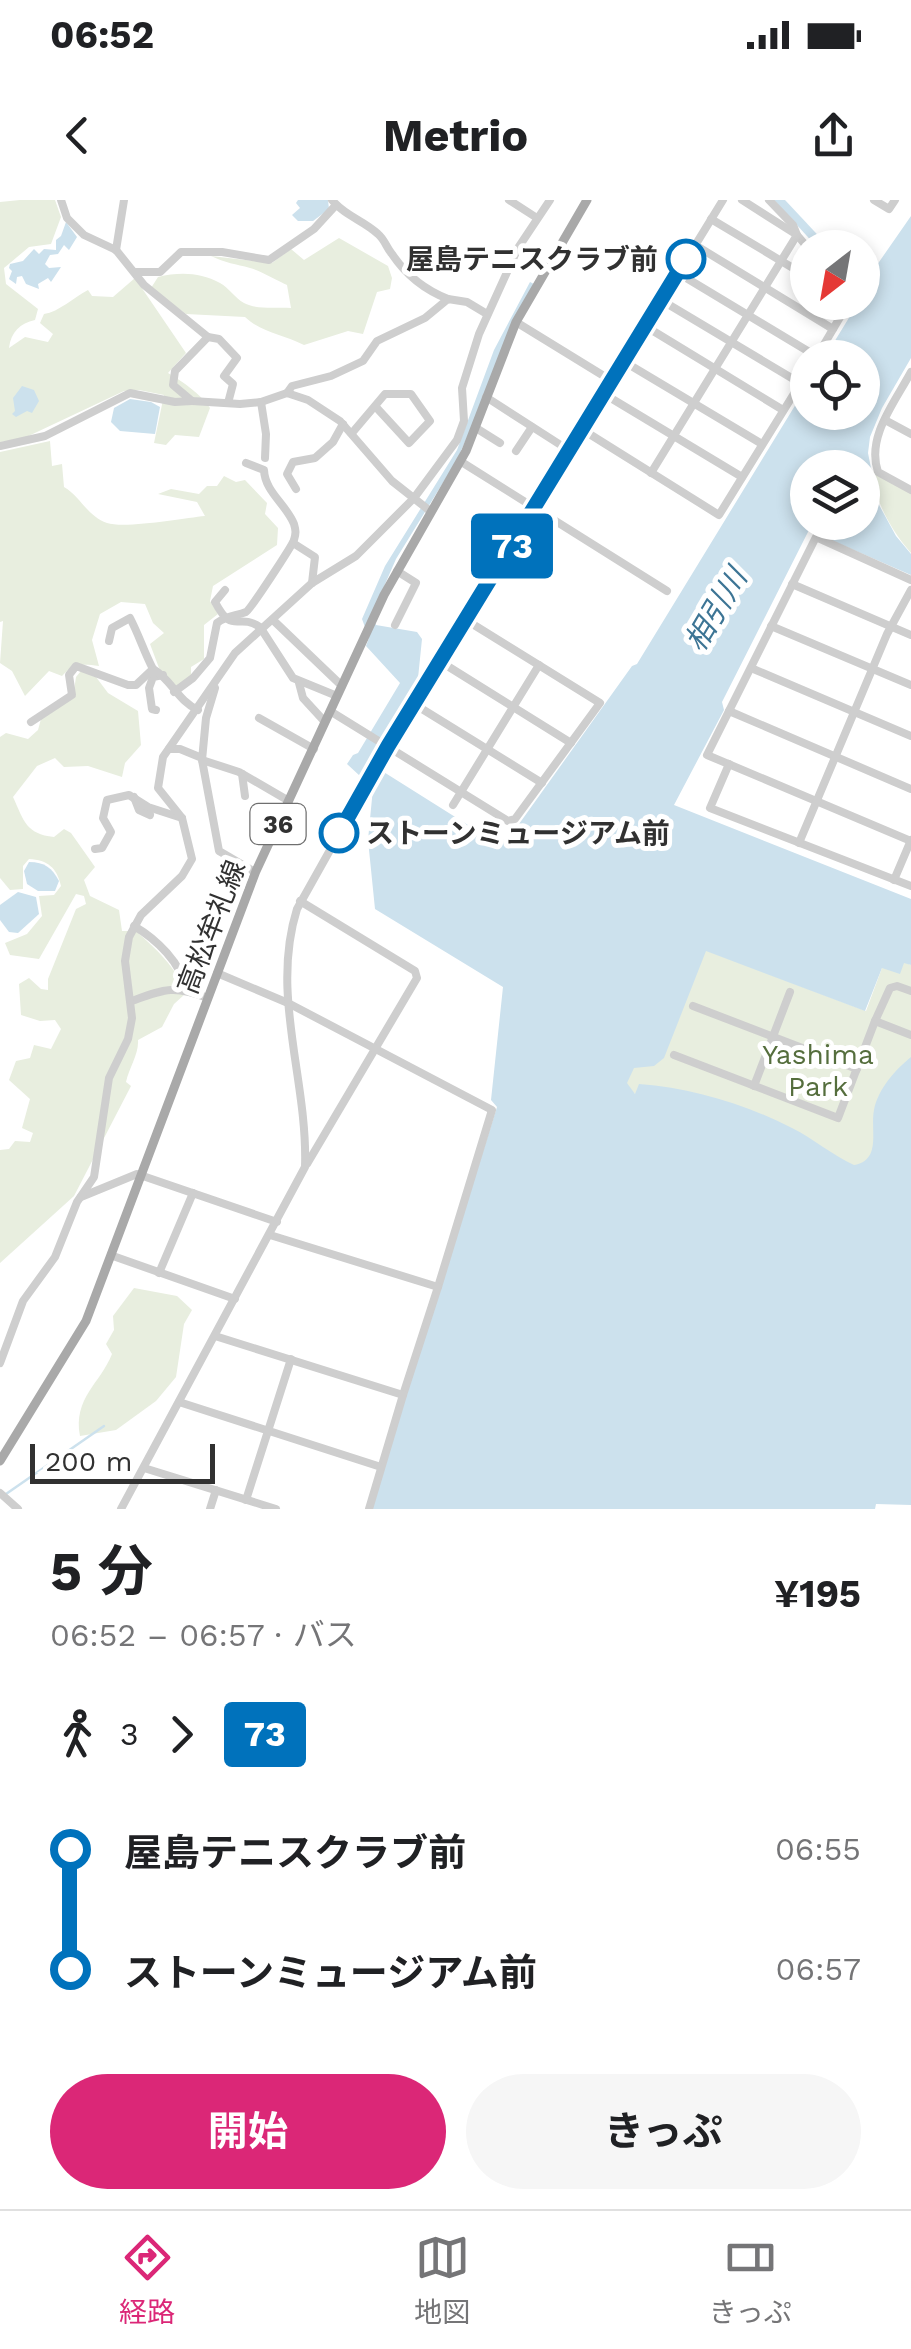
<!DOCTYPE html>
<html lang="ja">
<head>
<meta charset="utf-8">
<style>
  :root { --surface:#fff; --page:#f6f6f6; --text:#202124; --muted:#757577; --line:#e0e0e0; --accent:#db2777 }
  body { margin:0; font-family:"Work Sans","Noto Sans JP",sans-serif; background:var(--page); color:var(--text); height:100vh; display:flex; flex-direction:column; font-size:38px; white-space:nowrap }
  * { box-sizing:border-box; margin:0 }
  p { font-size:32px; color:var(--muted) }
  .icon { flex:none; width:55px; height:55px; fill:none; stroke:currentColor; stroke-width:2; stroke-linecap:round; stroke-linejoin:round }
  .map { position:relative; height:1309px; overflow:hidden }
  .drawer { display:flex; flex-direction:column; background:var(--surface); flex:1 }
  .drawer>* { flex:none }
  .badge { padding:0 20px; border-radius:8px; font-size:35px; line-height:65px }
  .needle { width:65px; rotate:211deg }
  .tools { position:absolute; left:790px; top:30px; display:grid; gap:20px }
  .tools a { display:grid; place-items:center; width:90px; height:90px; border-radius:50%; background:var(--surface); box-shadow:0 5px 15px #0003; font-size:50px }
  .scale { position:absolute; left:30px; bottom:25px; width:185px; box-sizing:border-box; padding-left:10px; border:5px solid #313131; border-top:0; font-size:28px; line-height:35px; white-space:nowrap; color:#313131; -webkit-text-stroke:8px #fff; paint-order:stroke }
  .map>.badge { position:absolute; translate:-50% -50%; box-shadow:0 0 0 5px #fff }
  .legs { display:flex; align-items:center; gap:15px; height:110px; padding:0 50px; font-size:32px }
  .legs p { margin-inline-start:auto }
  .head { display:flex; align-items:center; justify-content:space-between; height:170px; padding:0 50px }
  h1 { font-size:55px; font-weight:700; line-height:75px }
  .action { display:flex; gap:20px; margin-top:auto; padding:20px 50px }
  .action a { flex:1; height:115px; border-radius:60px; background:var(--accent); color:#fff; font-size:40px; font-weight:700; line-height:115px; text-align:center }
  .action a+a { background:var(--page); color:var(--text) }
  ul { padding:0 50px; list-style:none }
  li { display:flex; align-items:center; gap:35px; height:120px; font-size:38px }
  li i { display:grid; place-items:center; width:15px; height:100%; margin:0 12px; background:currentColor }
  li i::after { content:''; width:25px; height:25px; margin:-12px; border:8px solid; border-radius:50%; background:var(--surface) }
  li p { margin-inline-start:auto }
  li:first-child i { background:linear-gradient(#0000 50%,currentColor 0) }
  li:last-child i { background:linear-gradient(currentColor 50%,#0000 0) }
  .status { display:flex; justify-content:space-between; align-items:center; height:70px; padding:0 50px; background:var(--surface); direction:ltr }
  .status svg { height:28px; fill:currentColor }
  header { display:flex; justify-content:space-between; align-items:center; height:130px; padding:0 50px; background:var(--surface); font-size:45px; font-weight:700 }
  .tab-bar { display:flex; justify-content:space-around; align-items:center; height:140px; border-top:2px solid var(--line); background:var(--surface); font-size:28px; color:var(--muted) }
  .tab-bar a { display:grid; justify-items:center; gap:5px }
  .tab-bar .selected { color:var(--accent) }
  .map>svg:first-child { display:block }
  .green { fill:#e8eedf }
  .water { fill:#cce1ed; fill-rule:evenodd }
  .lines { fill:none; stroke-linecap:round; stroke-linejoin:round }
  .stream { stroke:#cce1ed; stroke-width:2.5 }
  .minor { stroke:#cecece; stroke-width:8 }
  .major { stroke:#a9a9a9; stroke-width:9 }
  .line-1-casing { stroke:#fff; stroke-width:22 }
  .line-1 { stroke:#0072bc; stroke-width:15 }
  .stop-1-dot { fill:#fff; stroke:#0072bc; stroke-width:5 }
  .labels { text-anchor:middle; stroke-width:10; stroke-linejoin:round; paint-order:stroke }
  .shield { fill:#fff; stroke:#6f6f6f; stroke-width:2.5 }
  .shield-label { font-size:25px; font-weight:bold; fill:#313131 }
  .stop-label { font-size:28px; font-weight:bold; fill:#313131; stroke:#fff; text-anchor:end }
  .street-label { font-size:28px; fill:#313131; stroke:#fff }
  .park-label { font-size:28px; fill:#556e3d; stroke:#fff }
  .water-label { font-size:30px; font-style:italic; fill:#3d7595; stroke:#fff }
</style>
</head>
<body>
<div class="status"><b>06:52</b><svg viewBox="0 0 49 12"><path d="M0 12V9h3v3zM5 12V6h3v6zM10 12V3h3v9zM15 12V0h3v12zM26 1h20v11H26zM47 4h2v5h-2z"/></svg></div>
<header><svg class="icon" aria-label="back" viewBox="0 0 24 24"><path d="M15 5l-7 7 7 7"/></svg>Metrio<svg class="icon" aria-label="share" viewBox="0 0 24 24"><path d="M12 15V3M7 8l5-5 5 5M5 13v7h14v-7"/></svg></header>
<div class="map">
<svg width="911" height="1309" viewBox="0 0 911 1309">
  <rect width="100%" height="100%" fill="#fff"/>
  <!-- green -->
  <g class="green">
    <path d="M20 0H55L61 17 51 44 29 47 4 68 6 84 38 109 35 120C20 123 11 132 9 148L25 137 48 142 53 134 40 123 44 114C59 112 74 97 88 90L92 96 113 97 135 78 186 153 168 173C183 182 201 194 210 208L199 237 175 235 166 245 154 243 164 195 139 190 124 191 20 240 0 242V2Z"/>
    <path d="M339 38 388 66 392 78 390 89 377 92 363 134 348 131 304 145C283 134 262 133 245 117L186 114 151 88 158 77C179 72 200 72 220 83 229 88 235 98 244 103 257 110 276 107 291 108L287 85C278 81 259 70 250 68 236 64 225 63 211 56L272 63 291 49 304 60Z"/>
    <path d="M50 241 52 266 62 264 64 287C81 297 87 316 107 323 125 329 184 318 205 316L197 302 158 294 171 289 199 294 207 286H217L224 276 236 282 245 280 267 303 265 314 278 328 277 345 213 386 210 401 218 414 204 425V459L191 467V477L175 487 159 468 150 444 164 433 153 423 145 404 121 402 100 414 92 440 99 466C82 464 74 463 62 476L49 471 25 496 12 471 0 463 3 421 0 422V252Z"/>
    <path d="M874 271 911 292V353C891 330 879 307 871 277Z"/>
    <path d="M81 471 96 477 108 493 138 511 141 545 125 563 122 577 88 566 64 567 55 558 37 566 13 597C24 621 26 634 54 637L64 629 71 633 95 667 84 680 90 696 119 710 122 731H136C156 749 177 767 185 794L174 804 162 827 138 840C139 854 129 868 126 882L131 886 74 996 0 1063V950L9 949 15 941 30 942 33 933 22 928 30 899 9 880 16 861 30 858 34 845 51 849 61 829 55 820 40 821 21 815 19 784 29 778 41 789 48 790V779L76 709 86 704 84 696 76 694 39 759 10 755 5 743 27 734 42 716 39 696 54 695 61 686C57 668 48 660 29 659L23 666V689L10 690 0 678V537L6 533 28 539 38 530 41 519 73 497 76 477Z"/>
    <polygon points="705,750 866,811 882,768 904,762 911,765 911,864 882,949 857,971 636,895 626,886 626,875"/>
    <path d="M134 1088 177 1096 192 1110 184 1124 176 1177 156 1201 116 1230 80 1236C73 1198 100 1184 112 1154L106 1144 114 1130 113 1116Z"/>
  </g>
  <!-- water -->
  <g class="water">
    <polygon points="298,0 328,0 329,9 313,21 298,21 292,15 300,8 296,3"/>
    <polygon points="774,0 785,0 829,47 817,47"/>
    <path d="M911 16V158L882 208 870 237 868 253 878 303 896 336 911 354V375L815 333 816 331 810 328 722 502 724 510 674 605 911 699V765L904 763 900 774 882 768 865 811 706 751 664 858 654 866 634 868 627 883 635 894 639 884C692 888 745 904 792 928 814 939 832 955 854 965 882 960 870 930 874 910 878 889 895 870 911 857V1305L876 1304 875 1309H370L497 907 491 900 503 787 375 709 368 640 373 588 347 564 353 555 358 553 400 483 366 446 369 438 362 419 385 366 457 250 494 150 530 82 534 84 457 260 396 359 372 414 376 425 417 432 422 439 417 488 371 564 495 642 509 638 632 466 637 464 807 186 808 212H862V158L825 157 858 103 862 102 863 75H870ZM808 268H862V322H808Z"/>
    <polygon points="66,22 77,37 69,50 64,45 58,54 50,55 45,64 49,68 61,67 51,82 48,78 38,84 39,89 26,84 22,76 17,77 16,84 9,79 12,71 9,68 10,64 23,61 34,49 39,54 44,49 56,50 56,40 61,36"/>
    <polygon points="22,186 34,190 39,201 32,213 27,211 16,217 12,214 15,211 13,198"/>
    <polygon points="130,199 151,202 160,207 155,234 120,231 111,222 114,208"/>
    <path d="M29 662C45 662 52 668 59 681L55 691H38L27 684 24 671Z"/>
    <polygon points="18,692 36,697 39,714 18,733 9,732 0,720 0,705"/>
  </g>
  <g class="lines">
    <!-- stream -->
    <polyline class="stream" points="6,1294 104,1226"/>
    <!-- minor -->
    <g class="minor">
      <polyline points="61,0 67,18 84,35 116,50 144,85 208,137 175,171 173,185 192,201 240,204 261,202 287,193 308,200 340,221 392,281 430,311"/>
      <path d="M332 0C345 16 363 20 378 34 385 40 386 47 392 54 406 75 425 90 448 99"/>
      <polyline points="509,0 537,18"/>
      <polyline points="742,0 797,35 808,48"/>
      <polyline points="874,0 889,9 895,0"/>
      <polyline points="711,19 808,77"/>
      <polyline points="695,45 833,129"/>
      <polyline points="116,50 124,0"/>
      <polyline points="136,72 160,72 181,52 222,52 269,60 314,29 336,5"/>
      <polyline points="678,73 816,156"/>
      <polyline points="661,100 800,183"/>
      <polyline points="516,122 612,181"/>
      <polyline points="645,126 783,210"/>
      <polyline points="208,137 219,139 237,158 224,176 233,184 228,203"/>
      <polyline points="816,158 849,102"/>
      <polyline points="623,161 762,244"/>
      <path d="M911 172C895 202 866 237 878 272L911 290"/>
      <polyline points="287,193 292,186 331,176 363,161 377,141 425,118 448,99 467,102 487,114"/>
      <polyline points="604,194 742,277"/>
      <polyline points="486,197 570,251"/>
      <polyline points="261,202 266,234 265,258"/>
      <polyline points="885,220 911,234"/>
      <polyline points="476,228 500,243"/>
      <polyline points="583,230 719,315 808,171"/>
      <polyline points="352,233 385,194 411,194 430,221 409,243 375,206"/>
      <polyline points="0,246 45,236 130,193 175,202 192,201"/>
      <polyline points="516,251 532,227"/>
      <polyline points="460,261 667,391"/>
      <polyline points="651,273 797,35 793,25 769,0"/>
      <polyline points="296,289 287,274 293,262 315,258 333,242 343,224"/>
      <polyline points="293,343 315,357 312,383"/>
      <polyline points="911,380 816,337 707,555 911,641"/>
      <polyline points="792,384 911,435"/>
      <path d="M225 390 215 402C233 436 237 412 260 427L293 478 337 496"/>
      <polyline points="273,420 342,486"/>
      <polyline points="395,425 416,383 397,371"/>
      <polyline points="771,426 911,485"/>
      <path d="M109 441 112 428 130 418C139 435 144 452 153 469"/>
      <polyline points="441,462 571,543"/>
      <polyline points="751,468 911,536"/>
      <polyline points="299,483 303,498 325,522"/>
      <polyline points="215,488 206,518 202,560 239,572 289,601"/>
      <path d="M174 492 193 478 210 458 217 423C226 416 236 416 246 412 250 410 292 346 294 340 296 333 296 331 294 324 286 304 265 292 264 270L246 263"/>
      <polyline points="414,504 542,583"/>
      <polyline points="156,510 152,509 149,488 153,477 163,475"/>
      <polyline points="330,511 508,621 515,619 600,503 466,420"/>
      <polyline points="729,511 911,589"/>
      <polyline points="259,518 314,549"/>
      <path d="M31 522 72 495 69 475 76 466 128 485H136L153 469C172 480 177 500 198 510"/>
      <polyline points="169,549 180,549 202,558"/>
      <polyline points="202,560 219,651 255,672"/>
      <polyline points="729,564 710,608 911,686"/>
      <polyline points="242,574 245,596"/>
      <polyline points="134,597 139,610 150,615"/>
      <polyline points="453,605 539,465"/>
      <polyline points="799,643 887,434 911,390"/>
      <polyline points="95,649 102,648 111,632 103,618 107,600 129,595 148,607 182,618"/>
      <polyline points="894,680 911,640"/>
      <polyline points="300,701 415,771 417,778 307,964"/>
      <path d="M134 726C156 739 182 763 186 790"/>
      <polyline points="217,773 288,803 492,910 438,1087"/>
      <path d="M132 801C165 789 174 785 208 798"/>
      <polyline points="693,806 857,869"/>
      <polyline points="875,821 890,788 897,786 911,791"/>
      <polyline points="674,855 838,918 875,821 911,835"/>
      <polyline points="754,886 790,792"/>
      <polyline points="81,997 137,974 277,1022"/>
      <polyline points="270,1035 438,1087 403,1195"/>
      <polyline points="113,1056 235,1099"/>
      <polyline points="159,1073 193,993"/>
      <polyline points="215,1136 403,1195 369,1309"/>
      <polyline points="0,1163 23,1101 55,1057 77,1002 94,977 109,878 128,839 132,818 125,761 129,737 141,715 182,676 192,659 182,618 158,588 163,557 235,453 312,383 356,356 414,298 457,240 464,221 462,188 479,134 518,48 550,0"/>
      <polyline points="179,1202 381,1267"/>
      <polyline points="144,1268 276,1309"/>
      <polyline points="0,1293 18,1309"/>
      <polyline points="246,1300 291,1159"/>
      <path d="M121 1309 305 967C308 880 270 795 297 709L394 536 723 0"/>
      <polyline points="210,1309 216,1290"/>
    </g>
    <!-- major -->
    <polyline class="major" points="0,1261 86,1121 256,671 384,395 466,251 516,122 587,0"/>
  </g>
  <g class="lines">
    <defs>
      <polyline id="line-1" points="339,633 388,546 686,59"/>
    </defs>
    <!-- line-1 casing -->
    <use href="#line-1" class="line-1-casing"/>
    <!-- line-1 -->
    <use href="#line-1" class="line-1"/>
  </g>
  <!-- markers -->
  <g class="stop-1-dot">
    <circle cx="686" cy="59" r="18"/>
    <circle cx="339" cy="633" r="18"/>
  </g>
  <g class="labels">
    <!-- shield labels -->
    <rect class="shield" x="250.5" y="604" width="55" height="40" rx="8"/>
    <g class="shield-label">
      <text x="278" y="633">36</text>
    </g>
    <!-- stop labels -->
    <g class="stop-label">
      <text x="658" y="69">屋島テニスクラブ前</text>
      <text x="366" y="643" text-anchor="start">ストーンミュージアム前</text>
    </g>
    <!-- street labels -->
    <g class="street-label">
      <text transform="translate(211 727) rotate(-69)" y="10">高松牟礼線</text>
    </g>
    <!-- park labels -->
    <g class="park-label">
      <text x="818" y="864">Yashima<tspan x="818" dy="32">Park</tspan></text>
    </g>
    <!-- water labels -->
    <g class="water-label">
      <text transform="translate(716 410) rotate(-59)" y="10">相引川</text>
    </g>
  </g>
</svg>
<div class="tools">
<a><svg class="needle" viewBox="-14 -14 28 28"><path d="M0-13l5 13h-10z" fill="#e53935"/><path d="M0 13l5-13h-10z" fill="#757577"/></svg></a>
<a><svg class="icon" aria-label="locate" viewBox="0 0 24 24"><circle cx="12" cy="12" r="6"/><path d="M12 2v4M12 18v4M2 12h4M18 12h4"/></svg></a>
<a><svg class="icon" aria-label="layers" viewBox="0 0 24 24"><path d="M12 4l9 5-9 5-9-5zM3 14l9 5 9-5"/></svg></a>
</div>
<div class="scale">200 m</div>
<b class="badge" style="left:512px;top:346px;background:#0072bc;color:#fff">73</b>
</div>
<section class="drawer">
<div class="head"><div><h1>5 分</h1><p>06:52 – 06:57 · バス</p></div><b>¥195</b></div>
<div class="legs"><svg class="icon" aria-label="walk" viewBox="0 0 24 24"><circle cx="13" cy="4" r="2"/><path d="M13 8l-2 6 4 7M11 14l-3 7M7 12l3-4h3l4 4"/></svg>3<svg class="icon" aria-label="forward" viewBox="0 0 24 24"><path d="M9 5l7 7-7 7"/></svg><b class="badge" style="background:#0072bc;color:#fff">73</b></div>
<ul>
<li><i style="color:#0072bc"></i><b>屋島テニスクラブ前</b><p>06:55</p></li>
<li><i style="color:#0072bc"></i><b>ストーンミュージアム前</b><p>06:57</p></li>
</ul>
<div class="action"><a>開始</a><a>きっぷ</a></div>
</section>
<nav class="tab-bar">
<a class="selected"><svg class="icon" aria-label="directions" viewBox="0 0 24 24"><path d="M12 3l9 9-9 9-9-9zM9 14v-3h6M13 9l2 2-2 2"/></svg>経路</a>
<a><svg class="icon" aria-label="map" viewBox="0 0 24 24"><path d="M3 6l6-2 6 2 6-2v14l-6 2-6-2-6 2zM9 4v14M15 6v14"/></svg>地図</a>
<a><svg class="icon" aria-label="tickets" viewBox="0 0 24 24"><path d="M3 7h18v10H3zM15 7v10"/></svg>きっぷ</a>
</nav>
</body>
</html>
